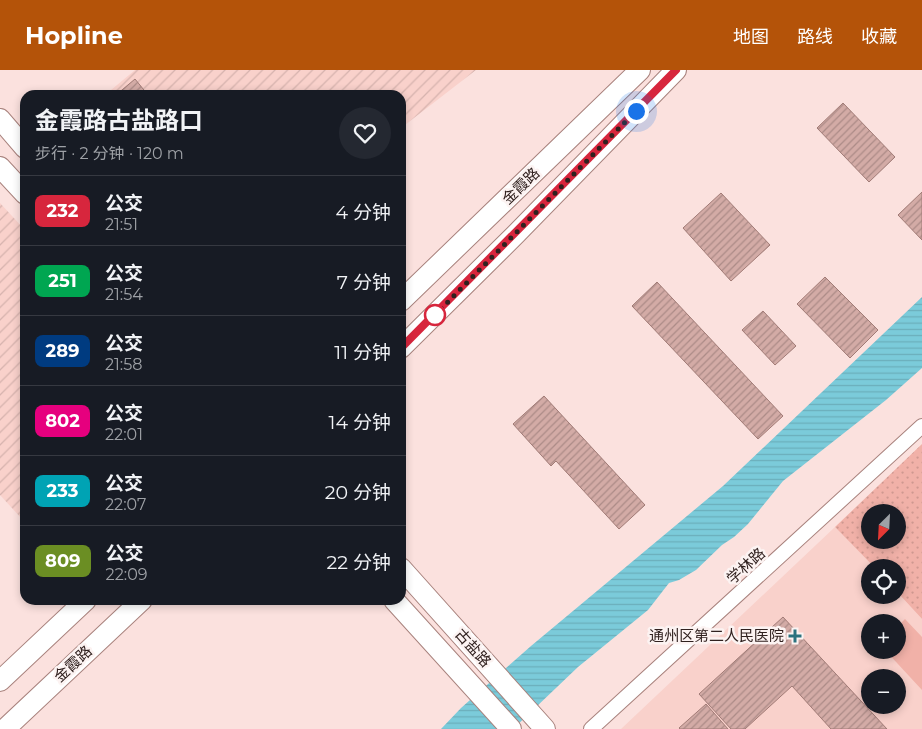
<!DOCTYPE html>
<html lang="zh">
<head>
<meta charset="utf-8">
<style>
  :root { --surface:#171b24; --page:#242831; --text:#f1f3f6; --muted:#9ea1a6; --line:#363941; --accent:#b45309 }
  body { margin:0; font-family:Montserrat,"Noto Sans SC",sans-serif; background:var(--page); color:var(--text); height:100vh; display:flex; flex-direction:column; font-size:19px; white-space:nowrap }
  * { box-sizing:border-box; margin:0 }
  p { font-size:16px; color:var(--muted) }
  .icon { flex:none; width:28px; height:28px; fill:none; stroke:currentColor; stroke-width:2; stroke-linecap:round; stroke-linejoin:round }
  .map { position:relative; flex:1; overflow:hidden }
  .sheet { position:absolute; left:20px; top:20px; width:386px; height:515px; display:flex; flex-direction:column; background:var(--surface); border-radius:15px; box-shadow:0 2px 8px #0003 }
  .sheet>* { flex:none }
  .badge { padding:0 10px; border-radius:8px; font-size:18px; line-height:32px }
  .needle { width:32px; rotate:204deg }
  .controls { position:absolute; left:861px; top:434px; display:grid; gap:10px }
  .controls a { display:grid; place-items:center; width:45px; height:45px; border-radius:50%; background:var(--surface); box-shadow:0 2px 8px #0003; font-size:25px }
  .you { position:absolute; width:25px; height:25px; margin:-12px; border:4px solid #fff; border-radius:50%; background:#1a73e8; box-shadow:0 0 0 8px #1a73e833 }
  .map>.badge { position:absolute; translate:-50% -50%; box-shadow:0 0 0 2px #fff }
  .round { display:grid; place-items:center; flex:none; width:52px; height:52px; border-radius:26px; background:var(--page) }
  .headline { display:flex; align-items:center; justify-content:space-between; height:85px; padding:0 15px }
  h1 { font-size:24px; font-weight:700; line-height:38px }
  ul { padding:0; list-style:none }
  li { display:flex; align-items:center; gap:15px; height:70px; padding:0 15px; border-top:1px solid var(--line) }
  li div { flex:1 }
  li b { display:block; font-size:19px }
  li em { font-style:normal }
  li .badge { min-width:55px; font-weight:700; text-align:center }
  header { display:flex; align-items:center; gap:30px; box-sizing:border-box; height:70px; padding:0 25px; background:var(--accent); color:#fff }
  header strong { font-size:24px }
  nav { display:flex; gap:28px; margin-inline-start:auto; font-size:18px }
  .map>svg:first-child { display:block }
  .built { fill:#f9d1cb; fill-rule:evenodd }
  .industrial { fill:url(#industrial-furrows) }
  .grass { fill:url(#grass-dots); fill-rule:evenodd }
  .garden { fill:#f1b1a8 }
  .water { fill:url(#water-rules) }
  .building { fill:url(#building-hatch); stroke:#a17b76 }
  .lines { fill:none; stroke-linecap:round; stroke-linejoin:round }
  .street-casing { stroke:#a8827d; stroke-width:16 }
  .secondary-casing { stroke:#a8827d; stroke-width:22 }
  .street { stroke:#fff; stroke-width:14 }
  .secondary { stroke:#fff; stroke-width:20 }
  .line-casing { stroke:#fff; stroke-width:11 }
  .line { stroke:#d7263d; stroke-width:8 }
  .walk { stroke:#30211f; stroke-width:5; stroke-dasharray:0 9 }
  .stop-dot { fill:#fff; stroke:#d7263d; stroke-width:2.5 }
  .poi-dot { fill:#2b727f; stroke:#fcf3f2; stroke-width:2 }
  .labels { text-anchor:middle; stroke-width:5; stroke-linejoin:round; paint-order:stroke }
  .street-label { font-size:15px; fill:#30211f; stroke:#fcf3f2 }
  .poi-label { font-size:15px; fill:#30211f; stroke:#fcf3f2; text-anchor:end }
</style>
</head>
<body>
<header>
<strong>Hopline</strong>
<nav><a>地图</a><a>路线</a><a>收藏</a></nav>
</header>
<div class="map">
<svg width="922" height="659" viewBox="0 0 922 659">
  <defs>
    <pattern id="industrial-furrows" width="10" height="10" patternUnits="userSpaceOnUse" patternTransform="scale(1.25)"><rect width="10" height="10" fill="#f9d1cb"/><path d="M-1 1l2-2M0 10L10 0M9 11l2-2" fill="none" stroke="#d6b3ae"/></pattern>
    <pattern id="grass-dots" width="8" height="8" patternUnits="userSpaceOnUse" patternTransform="scale(1.25)"><rect width="8" height="8" fill="#f1b1a8"/><path d="M2 2h.1M6 6h.1" fill="none" stroke="#cf9890" stroke-width="1.8" stroke-linecap="round"/></pattern>
    <pattern id="water-rules" width="6" height="5" patternUnits="userSpaceOnUse" patternTransform="scale(1.25)"><rect width="6" height="5" fill="#7bcbda"/><path d="M0 2.5h6" fill="none" stroke="#6baebb"/></pattern>
    <pattern id="building-hatch" width="6" height="6" patternUnits="userSpaceOnUse" patternTransform="scale(1.25)"><rect width="6" height="6" fill="#d3aba6"/><path d="M-1 1l2-2M0 6l6-6M5 7l2-2" fill="none" stroke="#ac8b87"/></pattern>
  </defs>
  <rect width="100%" height="100%" fill="#fbe1de"/>
  <!-- built -->
  <path class="built" d="M835 457 874 497 870 498V525H898V523L922 549V659H621ZM870 552H898V580H870ZM870 608H898V635H870Z"/>
  <!-- industrial -->
  <g class="industrial">
    <polygon points="135,0 476,0 401,58 401,25 105,25"/>
    <polygon points="0,133 25,160 25,446 22,449 0,425"/>
  </g>
  <!-- grass -->
  <path class="grass" d="M922 374V549L898 523V498L874 497 835 457ZM870 442H898V470H870Z"/>
  <!-- garden -->
  <polygon class="garden" points="905,549 922,567 922,620 885,580 898,580 898,556"/>
  <!-- water -->
  <polygon class="water" points="922,227 922,298 886,330 783,411 748,454 734,467 722,475 696,500 679,510 669,513 648,540 578,597 513,659 441,659 461,638 531,576 723,416"/>
  <!-- building -->
  <g class="building">
    <polygon points="135,9 148,25 116,25"/>
    <polygon points="843,33 895,87 869,112 817,58"/>
    <polygon points="922,122 922,170 898,145"/>
    <polygon points="721,123 770,175 731,211 683,158"/>
    <polygon points="825,207 878,260 850,288 797,234"/>
    <polygon points="657,212 783,346 758,369 632,236"/>
    <polygon points="763,241 796,276 775,295 742,260"/>
    <polygon points="544,326 645,435 619,459 556,391 551,396 513,354"/>
    <polygon points="783,547 887,659 831,659 792,616 745,659 731,659 699,624"/>
    <polygon points="706,634 728,659 680,659 679,658"/>
  </g>
  <g class="lines">
    <defs>
      <polyline id="street" points="591,659 922,356"/>
      <g id="secondary">
        <polyline points="0,49 25,78"/>
        <polyline points="0,97 25,124"/>
        <polyline points="401,231 640,0"/>
        <polyline points="401,278 516,164 676,0"/>
        <polyline points="401,498 545,659"/>
        <polyline points="394,530 511,659"/>
        <polyline points="0,611 86,530"/>
        <polyline points="5,659 142,530"/>
      </g>
    </defs>
    <!-- street casing -->
    <use href="#street" class="street-casing"/>
    <!-- secondary casing -->
    <use href="#secondary" class="secondary-casing"/>
    <!-- street -->
    <use href="#street" class="street"/>
    <!-- secondary -->
    <use href="#secondary" class="secondary"/>
  </g>
  <g class="lines">
    <defs>
      <polyline id="line" points="401,278 676,0"/>
    </defs>
    <!-- line casing -->
    <use href="#line" class="line-casing"/>
    <!-- line -->
    <use href="#line" class="line"/>
    <!-- walk -->
    <polyline class="walk" points="435,245 636,41"/>
  </g>
  <!-- markers -->
  <circle class="stop-dot" cx="435" cy="245" r="10"/>
  <path class="poi-dot" d="M792.5 558.5h5v5h5v5h-5v5h-5v-5h-5v-5h5z"/>
  <g class="labels">
    <!-- street labels -->
    <g class="street-label">
      <text transform="translate(521 116) rotate(-44)" y="5">金霞路</text>
      <text transform="translate(746 496) rotate(-42)" y="5">学林路</text>
      <text transform="translate(473 578) rotate(48)" y="5">古盐路</text>
      <text transform="translate(73 594) rotate(-43)" y="5">金霞路</text>
    </g>
    <!-- poi labels -->
    <g class="poi-label">
      <text x="784" y="571">通州区第二人民医院</text>
    </g>
  </g>
</svg>
<div class="controls">
<a><svg class="needle" viewBox="-14 -14 28 28"><path d="M0-13l5 13h-10z" fill="#e53935"/><path d="M0 13l5-13h-10z" fill="#9ea1a6"/></svg></a>
<a><svg class="icon" aria-label="locate" viewBox="0 0 24 24"><circle cx="12" cy="12" r="6"/><path d="M12 2v4M12 18v4M2 12h4M18 12h4"/></svg></a>
<a>+</a>
<a>−</a>
</div>
<div class="you" style="left:636px;top:41px"></div>
<section class="sheet">
<div class="headline"><div><h1>金霞路古盐路口</h1><p>步行 · 2 分钟 · 120 m</p></div><a class="round"><svg class="icon" aria-label="heart" viewBox="0 0 24 24"><path d="M12 20l-8-8c-3-5 5-10 8-4 3-6 11-1 8 4z"/></svg></a></div>
<ul>
<li><span class="badge" style="background:#d7263d;color:#fff">232</span><div><b>公交</b><p>21:51</p></div><em>4 分钟</em></li>
<li><span class="badge" style="background:#00a651;color:#fff">251</span><div><b>公交</b><p>21:54</p></div><em>7 分钟</em></li>
<li><span class="badge" style="background:#003b80;color:#fff">289</span><div><b>公交</b><p>21:58</p></div><em>11 分钟</em></li>
<li><span class="badge" style="background:#e6007e;color:#fff">802</span><div><b>公交</b><p>22:01</p></div><em>14 分钟</em></li>
<li><span class="badge" style="background:#00a3b4;color:#fff">233</span><div><b>公交</b><p>22:07</p></div><em>20 分钟</em></li>
<li><span class="badge" style="background:#6b8e23;color:#fff">809</span><div><b>公交</b><p>22:09</p></div><em>22 分钟</em></li>
</ul>
</section>
</div>
</body>
</html>
